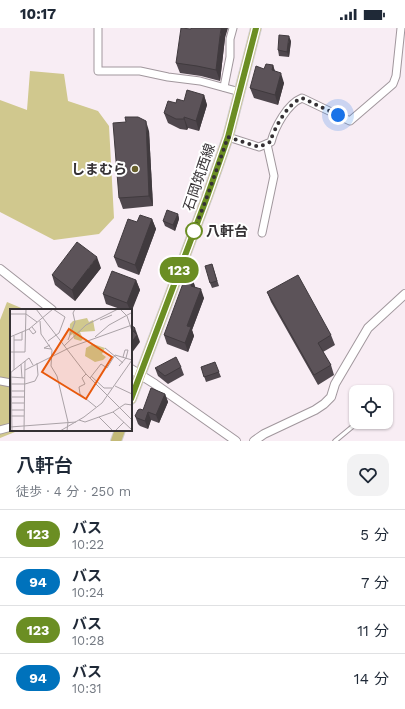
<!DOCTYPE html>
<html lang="ja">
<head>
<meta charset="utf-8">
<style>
  :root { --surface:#fff; --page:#f2f2f3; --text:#1f2937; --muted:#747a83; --line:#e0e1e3 }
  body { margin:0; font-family:"Work Sans","Noto Sans JP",sans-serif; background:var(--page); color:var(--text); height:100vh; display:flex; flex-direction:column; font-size:15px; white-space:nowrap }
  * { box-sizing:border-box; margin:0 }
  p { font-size:13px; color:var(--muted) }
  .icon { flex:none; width:22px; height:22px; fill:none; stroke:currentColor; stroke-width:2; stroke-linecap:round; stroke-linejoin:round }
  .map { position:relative; height:413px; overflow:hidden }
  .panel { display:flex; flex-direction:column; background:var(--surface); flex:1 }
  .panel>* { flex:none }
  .badge { padding:0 8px; border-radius:13px; font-size:14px; line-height:26px }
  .fabs { position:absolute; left:349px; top:357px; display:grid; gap:8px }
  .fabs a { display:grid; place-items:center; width:44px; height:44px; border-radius:8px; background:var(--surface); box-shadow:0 1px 3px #0004; font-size:20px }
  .you { position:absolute; width:20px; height:20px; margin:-10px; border:3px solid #fff; border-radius:50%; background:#1a73e8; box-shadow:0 0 0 6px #1a73e833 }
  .map>.badge { position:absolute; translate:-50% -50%; box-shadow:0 0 0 2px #fff }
  .round { display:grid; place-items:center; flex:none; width:42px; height:42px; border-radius:12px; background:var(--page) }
  .head { display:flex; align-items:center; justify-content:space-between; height:68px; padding:0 16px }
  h1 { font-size:19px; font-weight:600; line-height:30px }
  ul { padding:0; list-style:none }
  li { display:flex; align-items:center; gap:12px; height:48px; padding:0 16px; border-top:1px solid var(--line) }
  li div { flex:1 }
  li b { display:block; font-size:15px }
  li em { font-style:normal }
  li .badge { min-width:44px; font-weight:700; text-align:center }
  .status { display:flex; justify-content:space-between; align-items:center; height:28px; padding:0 20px; background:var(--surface); direction:ltr }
  .status svg { height:11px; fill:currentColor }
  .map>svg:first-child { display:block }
  .green { fill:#d0c88e }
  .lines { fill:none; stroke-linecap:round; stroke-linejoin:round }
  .service-casing { stroke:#a1979d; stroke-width:5.5 }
  .minor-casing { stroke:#a1979d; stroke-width:9 }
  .tertiary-casing { stroke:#a1979d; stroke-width:10 }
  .primary-casing { stroke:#cfcece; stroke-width:12 }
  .service { stroke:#fff; stroke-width:3.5 }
  .minor { stroke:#fff; stroke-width:7 }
  .tertiary { stroke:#fff; stroke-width:8 }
  .primary { stroke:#c3b977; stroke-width:10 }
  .wall { fill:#4f474d }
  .shaded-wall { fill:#403a3e }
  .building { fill:#5c5359; stroke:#403a3e }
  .line-casing { stroke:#fff; stroke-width:9 }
  .line { stroke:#6b8e23; stroke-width:6 }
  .walk { stroke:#353134; stroke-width:4; stroke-dasharray:0 7.2 }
  .poi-dot { fill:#68602c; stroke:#fff; stroke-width:1.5 }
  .stop-dot { fill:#fff; stroke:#6b8e23; stroke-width:2 }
  .labels { text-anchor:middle; stroke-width:4; stroke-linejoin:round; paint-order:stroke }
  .poi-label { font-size:14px; font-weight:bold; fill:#353134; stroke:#fff; text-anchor:end }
  .street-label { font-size:14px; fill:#353134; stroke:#fff }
  .stop-label { font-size:14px; font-weight:bold; fill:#353134; stroke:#fff; text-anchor:start }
  .inset-road { fill:none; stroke:#aaa2a7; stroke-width:1 }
  .view { fill:#e8590c; fill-opacity:0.15; stroke:#e8590c; stroke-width:2 }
  .inset-edge { fill:none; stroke:#353134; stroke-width:2 }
</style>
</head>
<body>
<div class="status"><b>10:17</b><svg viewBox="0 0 49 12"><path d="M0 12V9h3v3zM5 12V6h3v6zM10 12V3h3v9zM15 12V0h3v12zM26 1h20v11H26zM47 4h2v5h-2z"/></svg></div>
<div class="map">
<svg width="405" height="413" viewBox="0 0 405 413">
  <rect width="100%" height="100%" fill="#f8edf4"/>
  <!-- green -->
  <g class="green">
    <polygon points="30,43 64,46 68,73 98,83 109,98 114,190 99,206 54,212 0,184 0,72 27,82"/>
    <polygon points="7,274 26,282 11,282 11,402 20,402 0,410 0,292"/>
  </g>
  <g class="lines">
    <defs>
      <polyline id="service" points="335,413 358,394"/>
      <g id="minor">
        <polyline points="98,0 98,43 140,43 168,49 200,53 240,64"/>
        <polyline points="224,59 230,29 230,11 233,0"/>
        <path d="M228 109 259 119 271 114C275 99 287 76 302 70L350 93 393 56 396 48 401 0"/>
        <polyline points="262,205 274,148 267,116"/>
        <polyline points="0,353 11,355"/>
        <polyline points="0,402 11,399"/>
      </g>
      <g id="tertiary">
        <polyline points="0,241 52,282"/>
        <polyline points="131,341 155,356 236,413"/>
        <polyline points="254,413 264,406 315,382 324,376 331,369 335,356 368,300 405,266"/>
      </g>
      <g id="primary">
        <polyline points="131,371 207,169 228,109 256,0"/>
        <polyline points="116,413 120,402"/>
      </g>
    </defs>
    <!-- service casing -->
    <use href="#service" class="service-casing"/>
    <!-- minor casing -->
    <use href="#minor" class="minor-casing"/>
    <!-- tertiary casing -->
    <use href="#tertiary" class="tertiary-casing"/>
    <!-- primary casing -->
    <use href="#primary" class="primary-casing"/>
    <!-- service -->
    <use href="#service" class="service"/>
    <!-- minor -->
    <use href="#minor" class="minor"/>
    <!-- tertiary -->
    <use href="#tertiary" class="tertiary"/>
    <!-- primary -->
    <use href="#primary" class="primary"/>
  </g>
  <!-- wall -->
  <g class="wall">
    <polygon points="191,1 225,10 220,53 201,48 180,45 176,35"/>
    <polygon points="291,13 289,29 279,28 278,22"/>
    <polygon points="273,37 275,43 284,55 278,77 254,70 250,60 264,41"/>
    <polygon points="204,67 207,77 199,103 188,100 187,102 180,101 168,95 164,85 176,75"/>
    <polygon points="149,103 153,178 123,181 119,170"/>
    <polygon points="178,186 179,191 175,203 165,198 163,193"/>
    <polygon points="152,191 156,201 139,247 118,239 114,229"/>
    <polygon points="212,236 219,258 212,260 210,255"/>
    <polygon points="101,240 75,273 55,257 52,247"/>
    <polygon points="136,252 140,262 131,282 123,282 106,276 103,266"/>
    <polygon points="193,252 195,259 204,270 192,302 194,308 188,324 167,316 164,307"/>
    <polygon points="267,264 331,307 335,317 323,324 331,337 334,347 318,357 271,274"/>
    <polygon points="181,339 184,347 168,356 158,348 155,340"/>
    <polygon points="201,339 219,344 221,349 206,354"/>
    <polygon points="165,366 168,374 159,395 151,392 148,401 140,398 138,396 135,388"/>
  </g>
  <!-- shaded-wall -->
  <g class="shaded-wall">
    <polygon points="221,0 228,0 225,10 220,53 216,42"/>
    <polygon points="289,8 291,13 289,29 287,24"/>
    <polygon points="273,37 276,48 272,42"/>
    <polygon points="281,45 284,55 278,77 275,67"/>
    <polygon points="204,67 207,77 199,103 196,93"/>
    <polygon points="184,89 188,100 187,102 184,91"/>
    <polygon points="146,93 149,103 153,178 149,168"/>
    <polygon points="178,186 179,191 175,203 173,197"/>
    <polygon points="152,191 156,201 139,247 135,237"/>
    <polygon points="97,229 101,240 75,273 72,262"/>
    <polygon points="136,252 140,262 131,285 131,282 130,282 127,275"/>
    <polygon points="193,252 196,262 191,258"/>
    <polygon points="201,261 204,270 192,302 194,308 188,324 185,315 187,298"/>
    <polygon points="135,300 140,314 131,326 131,315 133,303"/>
    <polygon points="165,366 168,374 159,395 156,387"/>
    <polygon points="148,384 151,392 148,401 145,393"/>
  </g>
  <!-- building -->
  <g class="building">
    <polygon points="181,0 191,1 191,0 221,0 216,42 197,38 176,35"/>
    <polygon points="279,7 289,8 287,24 278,22"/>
    <polygon points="266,36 273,37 272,42 281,45 275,67 250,60 256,38 264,41"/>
    <polygon points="187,62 204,67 196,93 184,89 184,91 176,91 164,85 168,73 176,75 177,71 184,73"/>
    <polygon points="125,89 138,89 146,93 149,168 119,170 113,95 126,94"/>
    <polygon points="167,182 178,186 173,197 163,193"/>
    <polygon points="140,187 152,191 135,237 114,229 128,191 137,194"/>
    <polygon points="77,214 97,229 72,262 52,247"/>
    <polygon points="212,236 217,253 210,255 205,238"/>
    <polygon points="112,243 136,252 127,275 103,266"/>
    <polygon points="298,247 331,307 318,315 331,337 314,347 267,264"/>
    <polygon points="185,250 193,252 191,258 201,261 187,298 191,299 185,315 164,307"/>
    <polygon points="131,297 135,300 133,303 137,307 131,315"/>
    <polygon points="176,329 181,339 165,348 155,340"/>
    <polygon points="215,334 219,344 204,349 201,339"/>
    <polygon points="151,360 165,366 156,387 148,384 145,393 137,390 135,388 138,382 140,381 143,382"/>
  </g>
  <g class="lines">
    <defs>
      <polyline id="line" points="131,371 207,169 228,109 256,0"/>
    </defs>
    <!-- line casing -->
    <use href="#line" class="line-casing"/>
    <!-- line -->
    <use href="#line" class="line"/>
    <!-- walk -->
    <path class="walk" d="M194 203 207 169 228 109 259 119 270 114C275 99 287 76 302 70L338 87"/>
  </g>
  <!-- markers -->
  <circle class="poi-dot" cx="135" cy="141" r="4"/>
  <circle class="stop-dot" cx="194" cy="203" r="8"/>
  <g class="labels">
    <!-- poi labels -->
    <g class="poi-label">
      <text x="127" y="146">しまむら</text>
    </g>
    <!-- street labels -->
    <g class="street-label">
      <text transform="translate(199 149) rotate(-71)" y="5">石岡筑西線</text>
    </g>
    <!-- stop labels -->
    <g class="stop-label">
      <text x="206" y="208">八軒台</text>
    </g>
  </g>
  <!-- overview -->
  <g transform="translate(10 281)">
    <rect width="122" height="122" fill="#f8edf4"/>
    <path d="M77 9 79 13 83 11 85 22 70 23 73 30 71 32 64 30 63 25 59 27 60 15 63 12ZM83 35 95 39 92 45 96 48 93 51 85 53 75 47 76 39Z" fill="#d0c88e"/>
    <path class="inset-road" d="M26 0 76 65 98 87M110 0 117 7 122 22M0 5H16L27 13M90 11 102 6M30 12 31 25 42 41 41 57 47 67 58 113 57 122M19 20 23 25 26 23 22 18M4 27V61M0 28 19 20 43 0M85 28 99 16 121 4M4 31H12V23M58 31 65 13 63 4 65 0M38 32 49 24 55 8 43 0M40 36 34 39 41 40M54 37 76 16 108 0M95 39 113 54M0 43H15L16 0M11 55 12 69M109 57 116 49 118 41H115L113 48M15 61 61 38 122 16M1 63 2 122M0 64 19 49 23 56M76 65 72 69 75 75 69 78 70 85 86 98M81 67 94 79H102M0 68 15 69M80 69 91 55 97 59 105 46 122 51M0 75H15L25 72 28 66 27 54M105 77 122 85M0 82H15M98 87 122 111M0 88H15M0 94H14M0 101H14M103 103 122 121M0 107H14M89 108 103 122M69 111 75 113 103 103 115 95 122 96M0 118 66 113M14 122 15 52M50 122 74 108 92 94 122 51M105 122 114 113"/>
    <path class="view" d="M59 20 102 48 76 90 32 63Z"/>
    <rect width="122" height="122" class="inset-edge"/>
  </g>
</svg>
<div class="fabs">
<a><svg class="icon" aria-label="locate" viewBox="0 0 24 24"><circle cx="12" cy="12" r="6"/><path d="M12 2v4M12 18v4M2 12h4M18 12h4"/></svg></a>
</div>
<div class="you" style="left:338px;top:87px"></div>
<b class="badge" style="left:179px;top:242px;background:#6b8e23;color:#fff">123</b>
</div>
<section class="panel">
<div class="head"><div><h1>八軒台</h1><p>徒歩 · 4 分 · 250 m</p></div><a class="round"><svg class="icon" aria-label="heart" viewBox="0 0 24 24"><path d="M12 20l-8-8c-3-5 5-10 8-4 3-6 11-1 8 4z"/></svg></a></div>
<ul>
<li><span class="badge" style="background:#6b8e23;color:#fff">123</span><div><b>バス</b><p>10:22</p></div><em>5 分</em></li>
<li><span class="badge" style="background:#0072bc;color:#fff">94</span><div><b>バス</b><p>10:24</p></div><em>7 分</em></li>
<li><span class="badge" style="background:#6b8e23;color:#fff">123</span><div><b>バス</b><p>10:28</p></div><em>11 分</em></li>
<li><span class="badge" style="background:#0072bc;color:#fff">94</span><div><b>バス</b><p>10:31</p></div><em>14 分</em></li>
</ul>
</section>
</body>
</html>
